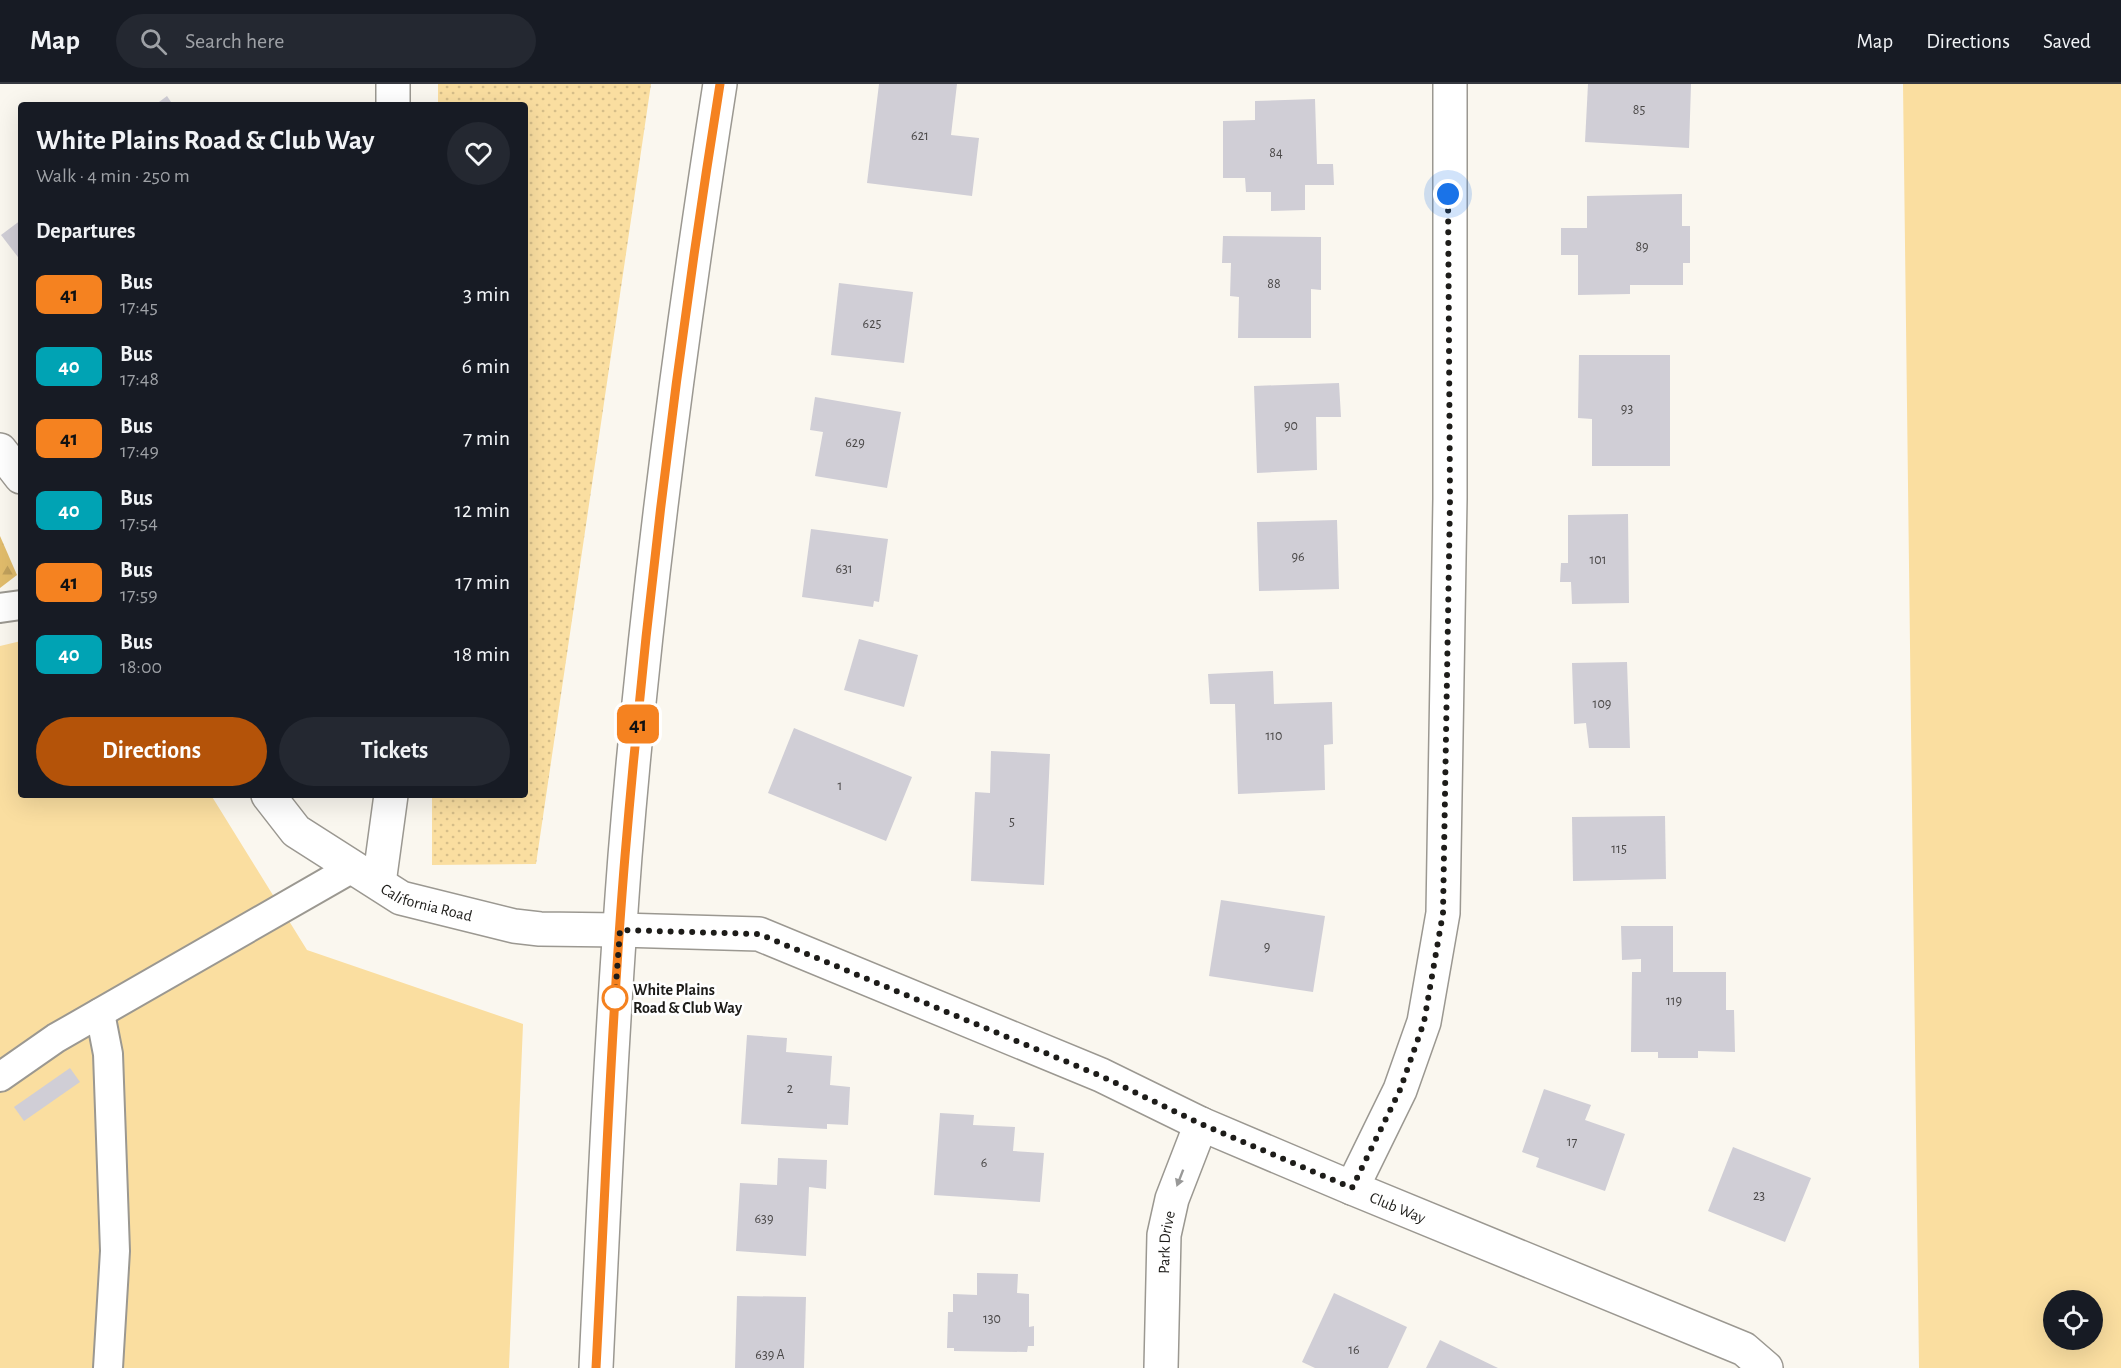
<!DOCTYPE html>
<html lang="en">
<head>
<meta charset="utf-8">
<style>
  :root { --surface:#171b24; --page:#242831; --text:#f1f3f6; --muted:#9ea1a6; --line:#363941; --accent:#b45309 }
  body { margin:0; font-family:"Alegreya Sans",sans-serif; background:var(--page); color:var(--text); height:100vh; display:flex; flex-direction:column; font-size:22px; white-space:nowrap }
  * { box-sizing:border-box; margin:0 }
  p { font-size:20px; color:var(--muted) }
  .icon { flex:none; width:33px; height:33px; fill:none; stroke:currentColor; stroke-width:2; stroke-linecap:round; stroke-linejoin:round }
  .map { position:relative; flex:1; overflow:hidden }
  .drawer { position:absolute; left:18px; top:18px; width:510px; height:696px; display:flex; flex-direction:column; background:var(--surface); border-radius:6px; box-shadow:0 6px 24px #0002 }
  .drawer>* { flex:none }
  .badge { padding:0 12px; border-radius:9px; font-size:21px; line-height:39px }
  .fabs { position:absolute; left:2043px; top:1206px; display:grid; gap:12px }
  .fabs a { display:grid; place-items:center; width:60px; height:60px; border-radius:50%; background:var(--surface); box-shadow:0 6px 24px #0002; font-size:30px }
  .you { position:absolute; width:30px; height:30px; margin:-15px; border:4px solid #fff; border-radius:50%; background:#1a73e8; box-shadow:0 0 0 9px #1a73e833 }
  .map>.badge { position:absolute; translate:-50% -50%; box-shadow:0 0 0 3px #fff }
  h2 { padding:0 18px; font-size:22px; line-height:54px }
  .round { display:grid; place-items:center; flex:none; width:63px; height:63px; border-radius:32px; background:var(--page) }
  .overview { display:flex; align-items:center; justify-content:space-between; height:102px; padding:0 18px }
  h1 { font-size:28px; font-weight:700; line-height:45px }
  .cta { display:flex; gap:12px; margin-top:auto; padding:12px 18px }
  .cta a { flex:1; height:69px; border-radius:36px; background:var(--accent); color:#fff; font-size:24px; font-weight:700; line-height:69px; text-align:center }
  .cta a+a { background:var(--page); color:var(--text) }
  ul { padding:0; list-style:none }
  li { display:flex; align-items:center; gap:18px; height:72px; padding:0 18px }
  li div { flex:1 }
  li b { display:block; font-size:22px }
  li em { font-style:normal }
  li .badge { min-width:66px; font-weight:700; text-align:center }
  header { display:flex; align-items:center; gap:36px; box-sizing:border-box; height:84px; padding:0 30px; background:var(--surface); border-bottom:2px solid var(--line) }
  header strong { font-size:28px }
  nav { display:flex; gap:33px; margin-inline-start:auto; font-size:21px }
  .search { width:420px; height:54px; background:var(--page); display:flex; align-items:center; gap:15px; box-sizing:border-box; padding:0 21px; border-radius:33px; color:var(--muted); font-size:22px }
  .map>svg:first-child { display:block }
  .green { fill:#fadea0; fill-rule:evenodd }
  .forest { fill:url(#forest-firs) }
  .park { fill:url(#park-dots) }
  .building { fill:#d0ced6 }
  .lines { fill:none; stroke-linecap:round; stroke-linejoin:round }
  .lane-casing { stroke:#9b9891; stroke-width:32 }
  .street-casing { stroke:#9b9891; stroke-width:36 }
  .secondary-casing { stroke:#9b9891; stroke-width:36 }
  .primary-casing { stroke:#9b9891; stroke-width:36 }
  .lane { stroke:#fff; stroke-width:28 }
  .street { stroke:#fff; stroke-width:33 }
  .secondary { stroke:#fff; stroke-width:33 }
  .primary { stroke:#fff; stroke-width:33 }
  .oneway { fill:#999998 }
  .line-casing { stroke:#fff; stroke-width:14 }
  .line { stroke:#f58220; stroke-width:9 }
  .walk { stroke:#1d1c19; stroke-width:6; stroke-dasharray:0 10.8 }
  .stop-dot { fill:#fff; stroke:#f58220; stroke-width:3 }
  .labels { text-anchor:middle; stroke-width:5; stroke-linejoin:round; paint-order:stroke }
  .number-label { font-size:14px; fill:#4a4848 }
  .street-label { font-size:16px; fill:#1d1c19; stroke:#fff }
  .stop-label { font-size:16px; font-weight:bold; fill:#1d1c19; stroke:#fff; text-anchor:start }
</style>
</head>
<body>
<header>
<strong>Map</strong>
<div class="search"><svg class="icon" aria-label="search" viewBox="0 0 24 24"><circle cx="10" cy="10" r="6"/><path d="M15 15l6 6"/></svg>Search here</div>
<nav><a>Map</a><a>Directions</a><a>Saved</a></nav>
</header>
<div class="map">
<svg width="2121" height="1284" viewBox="0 0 2121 1284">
  <defs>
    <pattern id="forest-firs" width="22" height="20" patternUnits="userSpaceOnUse" patternTransform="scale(1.5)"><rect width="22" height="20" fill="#e1bc6b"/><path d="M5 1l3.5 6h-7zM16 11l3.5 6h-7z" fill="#c1a15c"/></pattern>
    <pattern id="park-dots" width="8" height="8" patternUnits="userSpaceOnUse" patternTransform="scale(1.5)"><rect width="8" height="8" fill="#fadea0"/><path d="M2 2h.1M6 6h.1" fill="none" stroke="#d6be89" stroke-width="1.8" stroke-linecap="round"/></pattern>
  </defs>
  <rect width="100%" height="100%" fill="#faf7ef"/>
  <!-- green -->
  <g class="green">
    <path d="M1903 0H2121V1284H1919ZM2092 1216V1256H2054V1216Z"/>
    <polygon points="21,557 21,711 211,711 307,866 523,940 509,1284 0,1284 0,562"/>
  </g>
  <!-- forest -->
  <polygon class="forest" points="0,452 17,491 0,504"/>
  <!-- park -->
  <polygon class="park" points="438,0 651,0 536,780 432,781 432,711 525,711 525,21 438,21"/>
  <!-- building -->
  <g class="building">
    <polygon points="879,0 957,0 951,51 979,54 972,112 867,99"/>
    <polygon points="1588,0 1691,0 1689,64 1585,58"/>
    <polygon points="167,12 173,21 155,21"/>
    <polygon points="1315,15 1317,80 1333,80 1334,101 1305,101 1305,126 1271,127 1271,108 1246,108 1245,94 1223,94 1223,37 1255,36 1255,17"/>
    <polygon points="1682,110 1682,142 1690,142 1690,179 1683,179 1683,201 1630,201 1630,210 1578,211 1578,171 1561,171 1561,144 1587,144 1587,112"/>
    <polygon points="21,136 21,177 1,151"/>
    <polygon points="1223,152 1321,153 1321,206 1311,205 1311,254 1238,254 1239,213 1230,212 1231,179 1222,179"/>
    <polygon points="839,199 913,208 904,279 831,271"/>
    <polygon points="1579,271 1670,271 1670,382 1592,382 1592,335 1578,334"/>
    <polygon points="1339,299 1341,333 1316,333 1317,386 1257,389 1254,302"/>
    <polygon points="815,313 901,328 887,404 815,392 823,348 810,346"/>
    <polygon points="1628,430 1629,519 1572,520 1571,498 1560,498 1561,479 1568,479 1568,431"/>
    <polygon points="1337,436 1339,505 1259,507 1257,438"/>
    <polygon points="811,445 888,455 879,518 874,517 873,523 802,513"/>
    <polygon points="859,555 918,571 904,623 844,606"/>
    <polygon points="1627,578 1630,664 1589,664 1586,639 1574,640 1572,579"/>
    <polygon points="1273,587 1274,620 1332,618 1333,660 1324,661 1325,706 1238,710 1235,620 1210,620 1208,590"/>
    <polygon points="794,644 912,693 886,757 768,709"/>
    <polygon points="991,667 1050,670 1044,801 971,797 975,708 990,709"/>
    <polygon points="1665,732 1666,795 1573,797 1572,733"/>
    <polygon points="1221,816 1325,832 1313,908 1209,892"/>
    <polygon points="1621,842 1673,842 1673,888 1726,888 1726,926 1734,926 1735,968 1698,967 1698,974 1658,974 1658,968 1631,968 1632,888 1641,888 1641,875 1622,876"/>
    <polygon points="747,951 787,954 786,968 832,972 830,1001 850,1003 848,1041 827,1040 827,1045 741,1040"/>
    <polygon points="70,984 80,998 24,1037 14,1023"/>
    <polygon points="1544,1005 1591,1021 1585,1036 1625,1050 1605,1107 1536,1083 1539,1074 1522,1068"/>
    <polygon points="940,1029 974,1031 973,1041 1015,1043 1013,1067 1044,1069 1040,1118 934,1111"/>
    <polygon points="1733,1063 1811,1094 1785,1158 1708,1127"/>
    <polygon points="778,1074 827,1076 826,1105 809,1103 806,1172 736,1167 740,1099 777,1101"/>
    <polygon points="977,1189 1018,1190 1017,1209 1029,1210 1029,1243 1034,1242 1034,1262 1028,1262 1027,1268 954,1267 954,1264 947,1264 948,1228 953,1228 953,1210 977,1211"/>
    <polygon points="1334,1209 1407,1243 1388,1284 1315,1284 1302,1278"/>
    <polygon points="737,1212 806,1213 804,1284 735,1284"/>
    <polygon points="1440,1256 1498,1284 1426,1284"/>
  </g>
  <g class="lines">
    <defs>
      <g id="lane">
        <polyline points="0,524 21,521"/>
        <polyline points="100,929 108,970 115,1167 108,1284"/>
        <polyline points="0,993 56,954 354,783"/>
      </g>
      <g id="street">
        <polyline points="393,0 393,21"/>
        <polyline points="379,799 391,711"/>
        <path id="s1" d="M620 846 759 850 1101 991 1201 1040 1352 1104 1744 1265 1766 1284"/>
        <polyline points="1352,1104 1400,1006 1424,938 1443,829 1450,415 1450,0"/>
        <path id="s2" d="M1161 1284 1164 1151 1172 1115 1201 1040"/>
      </g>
      <g id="secondary">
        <polyline points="0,366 21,393"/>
        <path id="s3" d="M268 711 296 747 401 814 514 842 540 845 620 846"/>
      </g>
      <path id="primary" d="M596 1284C604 1113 612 943 625 772 646 514 680 256 720 0"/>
    </defs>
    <!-- lane casing -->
    <use href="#lane" class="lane-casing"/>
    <!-- street casing -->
    <use href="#street" class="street-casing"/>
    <!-- secondary casing -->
    <use href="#secondary" class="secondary-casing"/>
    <!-- primary casing -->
    <use href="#primary" class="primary-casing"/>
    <!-- lane -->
    <use href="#lane" class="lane"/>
    <!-- street -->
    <use href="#street" class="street"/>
    <!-- secondary -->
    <use href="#secondary" class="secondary"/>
    <!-- primary -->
    <use href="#primary" class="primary"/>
  </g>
  <!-- one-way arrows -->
  <defs><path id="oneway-solid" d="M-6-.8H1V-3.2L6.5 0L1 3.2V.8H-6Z" transform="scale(1.5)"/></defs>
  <use class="oneway" href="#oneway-solid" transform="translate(1180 1094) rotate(111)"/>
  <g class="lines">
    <defs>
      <path id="line" d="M596 1284C605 1113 611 943 625 772 647 514 679 256 720 0"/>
    </defs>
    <!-- line casing -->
    <use href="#line" class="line-casing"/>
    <!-- line -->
    <use href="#line" class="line"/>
    <!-- walk -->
    <polyline class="walk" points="615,914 620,846 759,850 1101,992 1201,1040 1352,1104 1400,1006 1424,938 1443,829 1450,415 1448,110"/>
  </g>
  <!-- markers -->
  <circle class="stop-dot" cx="615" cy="914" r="12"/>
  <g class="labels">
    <!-- number labels -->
    <g class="number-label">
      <text x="1639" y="30">85</text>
      <text x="920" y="56">621</text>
      <text x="1276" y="73">84</text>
      <text x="1642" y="167">89</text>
      <text x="1274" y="204">88</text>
      <text x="872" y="244">625</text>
      <text x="1627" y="329">93</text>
      <text x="1291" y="346">90</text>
      <text x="855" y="363">629</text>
      <text x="1298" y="477">96</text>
      <text x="1598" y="480">101</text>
      <text x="844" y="489">631</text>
      <text x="1602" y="624">109</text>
      <text x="1274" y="656">110</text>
      <text x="840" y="706">1</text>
      <text x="1012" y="742">5</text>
      <text x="1619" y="769">115</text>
      <text x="1267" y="867">9</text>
      <text x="1674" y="921">119</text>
      <text x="790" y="1009">2</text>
      <text x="1572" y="1062">17</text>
      <text x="984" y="1083">6</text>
      <text x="1759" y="1116">23</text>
      <text x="764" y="1139">639</text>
      <text x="992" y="1239">130</text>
      <text x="1354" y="1270">16</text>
      <text x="770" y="1275">639 A</text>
    </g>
    <!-- street labels -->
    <g class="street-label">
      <text dy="6" stroke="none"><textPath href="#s3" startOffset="196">California Road</textPath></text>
      <text dy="6" stroke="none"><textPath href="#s1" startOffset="834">Club Way</textPath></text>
      <text dy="6" stroke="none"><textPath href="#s2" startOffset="126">Park Drive</textPath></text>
    </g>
    <!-- stop labels -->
    <g class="stop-label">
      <text x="633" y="911">White Plains<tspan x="633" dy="18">Road &amp; Club Way</tspan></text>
    </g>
  </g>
</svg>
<div class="fabs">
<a><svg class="icon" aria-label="locate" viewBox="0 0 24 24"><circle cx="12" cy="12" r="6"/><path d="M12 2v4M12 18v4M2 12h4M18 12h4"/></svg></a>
</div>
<div class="you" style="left:1448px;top:110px"></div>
<b class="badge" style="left:638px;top:640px;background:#f58220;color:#111">41</b>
<section class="drawer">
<div class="overview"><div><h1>White Plains Road &amp; Club Way</h1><p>Walk · 4 min · 250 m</p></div><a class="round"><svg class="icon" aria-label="heart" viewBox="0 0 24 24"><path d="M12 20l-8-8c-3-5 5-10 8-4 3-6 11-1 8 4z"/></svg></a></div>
<h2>Departures</h2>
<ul>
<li><span class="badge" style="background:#f58220;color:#111">41</span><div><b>Bus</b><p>17:45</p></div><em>3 min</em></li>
<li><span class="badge" style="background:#00a3b4;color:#fff">40</span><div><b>Bus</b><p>17:48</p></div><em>6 min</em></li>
<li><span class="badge" style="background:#f58220;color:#111">41</span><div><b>Bus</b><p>17:49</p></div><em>7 min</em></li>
<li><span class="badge" style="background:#00a3b4;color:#fff">40</span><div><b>Bus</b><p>17:54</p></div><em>12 min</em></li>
<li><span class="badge" style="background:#f58220;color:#111">41</span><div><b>Bus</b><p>17:59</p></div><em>17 min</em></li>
<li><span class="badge" style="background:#00a3b4;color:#fff">40</span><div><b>Bus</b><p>18:00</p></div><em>18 min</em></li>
</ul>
<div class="cta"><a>Directions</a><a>Tickets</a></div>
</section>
</div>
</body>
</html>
